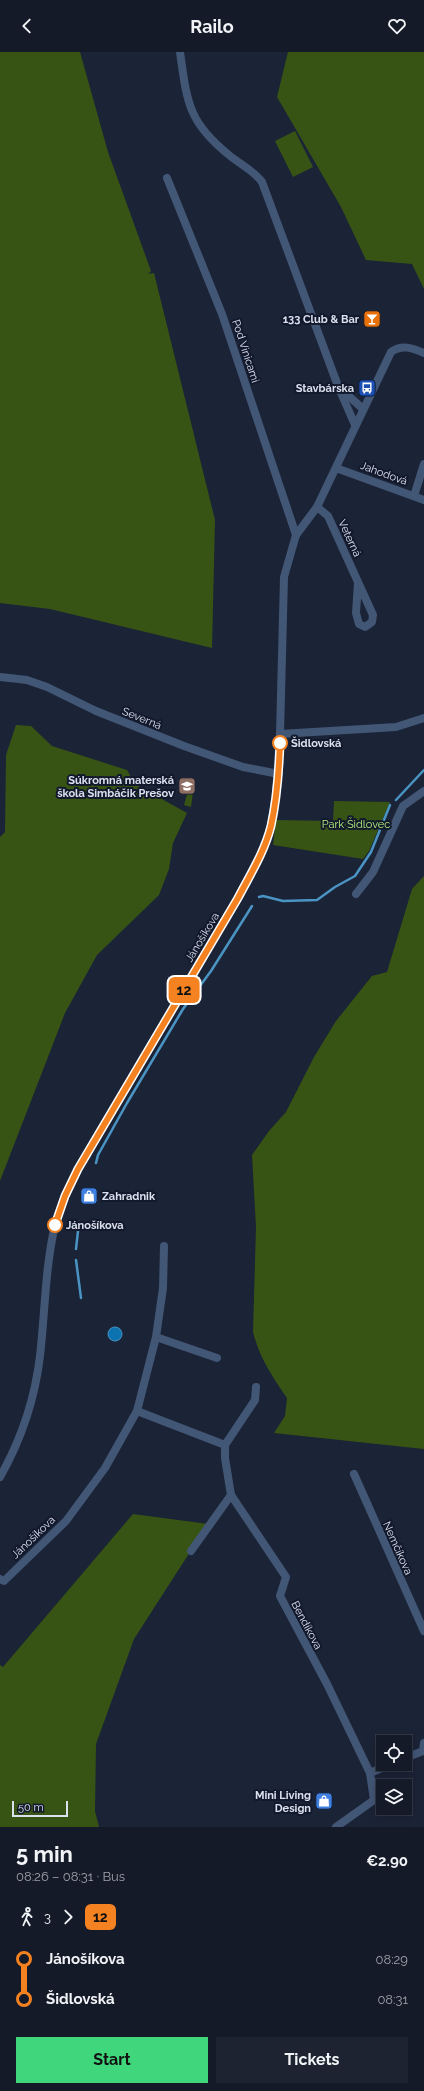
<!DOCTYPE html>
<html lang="en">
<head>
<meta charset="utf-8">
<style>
  :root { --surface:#141a28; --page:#1d2330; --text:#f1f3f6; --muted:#9da1a8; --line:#333845; --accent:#40d77c }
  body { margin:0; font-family:Raleway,sans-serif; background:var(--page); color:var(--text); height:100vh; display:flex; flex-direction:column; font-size:15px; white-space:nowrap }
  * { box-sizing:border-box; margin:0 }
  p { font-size:13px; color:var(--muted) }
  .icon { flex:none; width:22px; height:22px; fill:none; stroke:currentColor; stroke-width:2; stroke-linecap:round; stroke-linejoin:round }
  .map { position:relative; height:1775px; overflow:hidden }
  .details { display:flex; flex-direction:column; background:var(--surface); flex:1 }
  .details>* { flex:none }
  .badge { padding:0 8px; border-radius:6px; font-size:14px; line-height:26px }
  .fabs { position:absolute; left:376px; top:1683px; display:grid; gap:8px }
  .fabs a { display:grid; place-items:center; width:36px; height:36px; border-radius:0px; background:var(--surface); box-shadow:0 2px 10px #0003,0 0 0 1px var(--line); font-size:20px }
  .scale { position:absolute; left:12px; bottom:10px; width:56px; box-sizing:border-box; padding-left:4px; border:2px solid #dbe0ee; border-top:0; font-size:11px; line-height:14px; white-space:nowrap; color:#dbe0ee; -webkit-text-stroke:3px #12192c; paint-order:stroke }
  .map>.badge { position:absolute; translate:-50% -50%; box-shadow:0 0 0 2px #fff }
  .legs { display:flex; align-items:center; gap:6px; height:44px; padding:0 16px; font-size:13px }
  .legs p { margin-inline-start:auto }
  .overview { display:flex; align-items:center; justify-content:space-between; height:68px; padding:0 16px }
  h1 { font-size:22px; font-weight:700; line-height:30px }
  .action { display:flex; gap:8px; margin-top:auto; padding:8px 16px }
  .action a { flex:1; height:46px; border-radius:0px; background:var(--accent); color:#111; font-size:16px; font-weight:700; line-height:46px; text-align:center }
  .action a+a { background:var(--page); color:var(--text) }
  ul { padding:0 16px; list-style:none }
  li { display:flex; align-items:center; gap:14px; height:40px; font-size:15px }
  li i { display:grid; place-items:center; width:6px; height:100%; margin:0 5px; background:currentColor }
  li i::after { content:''; width:10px; height:10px; margin:-5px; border:3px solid; border-radius:50%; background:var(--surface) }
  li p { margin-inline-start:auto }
  li:first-child i { background:linear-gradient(#0000 50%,currentColor 0) }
  li:last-child i { background:linear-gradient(currentColor 50%,#0000 0) }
  header { display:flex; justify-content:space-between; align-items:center; height:52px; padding:0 16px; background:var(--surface); font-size:18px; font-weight:700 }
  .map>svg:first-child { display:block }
  .green { fill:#375414 }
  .water { fill:#0c73b0; stroke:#4a94c3 }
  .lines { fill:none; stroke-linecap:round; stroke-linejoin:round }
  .stream { stroke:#4a94c3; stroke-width:2.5 }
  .minor { stroke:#425675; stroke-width:8 }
  .line-1-casing { stroke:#fff; stroke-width:9 }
  .line-1 { stroke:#f58220; stroke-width:6 }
  .stop-1-dot { fill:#fff; stroke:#f58220; stroke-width:2 }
  .labels { text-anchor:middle; stroke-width:4; stroke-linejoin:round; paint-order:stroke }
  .poi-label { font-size:11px; font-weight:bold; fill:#dbe0ee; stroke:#12192c; text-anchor:end }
  .street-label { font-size:11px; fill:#dbe0ee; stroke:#12192c }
  .stop-label { font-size:11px; font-weight:bold; fill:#dbe0ee; stroke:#12192c; text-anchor:start }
  .park-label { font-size:11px; fill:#b4ee7b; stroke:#12192c }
</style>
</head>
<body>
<header><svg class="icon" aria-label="back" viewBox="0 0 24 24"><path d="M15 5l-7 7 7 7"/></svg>Railo<svg class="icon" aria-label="heart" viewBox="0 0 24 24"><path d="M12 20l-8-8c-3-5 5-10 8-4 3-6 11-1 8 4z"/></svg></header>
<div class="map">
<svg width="424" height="1775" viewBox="0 0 424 1775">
  <rect width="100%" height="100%" fill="#1b2336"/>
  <!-- green -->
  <g class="green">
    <polygon points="0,0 80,0 108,100 151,219 148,222 154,221 215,468 212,596 50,557 0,551"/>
    <polygon points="288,0 424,0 424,237 412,212 366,208 341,155 277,45"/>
    <polygon points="295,79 313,115 293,125 275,89"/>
    <polygon points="16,673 31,674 52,694 127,718 135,732 187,761 173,791 169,817 159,843 97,903 65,961 0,1129 0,785 5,780 6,703"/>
    <polygon points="188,739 193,740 191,755 184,753"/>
    <polygon points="334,749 390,750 369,799 363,807 273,793 276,768 333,769"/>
    <path d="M424 824V1397L274 1381 285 1364 287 1346C273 1326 259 1305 253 1280L256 1175 252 1103 269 1079 286 1060 314 1005 336 969 372 924 387 920 412 837Z"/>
    <polygon points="133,1462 208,1472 134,1587 96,1692 95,1759 99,1775 0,1775 0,1613 3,1615"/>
  </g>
  <!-- water -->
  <circle class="water" cx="115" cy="1282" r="7"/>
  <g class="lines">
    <!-- stream -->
    <g class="stream">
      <polyline points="396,748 424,718"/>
      <polyline points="259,845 263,844 283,849 317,848 335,835 355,824 371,800 390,753"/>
      <polyline points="96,1111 98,1103 127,1051 183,957 211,919 252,854"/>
      <polyline points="76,1197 79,1170"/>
      <polyline points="76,1208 81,1246"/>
    </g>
    <!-- minor -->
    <g class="minor">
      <path d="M180 0C187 50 188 70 229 103 241 113 253 118 262 130L338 334 355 373"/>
      <polyline points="167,126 222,262 296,483"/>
      <polyline points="340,336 363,357"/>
      <polyline points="336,416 424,448"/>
      <polyline points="414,444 424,412"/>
      <polyline points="317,455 328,464 373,563 372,570 365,575 359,572 356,561 358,531"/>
      <polyline points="0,625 27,628 47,635 96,659 184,694 243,715 279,722"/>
      <polyline points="280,682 396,675 424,666"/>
      <polyline points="356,842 373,820 403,754 424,739"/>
      <polyline points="156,1285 217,1306"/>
      <polyline points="256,1335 255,1348 225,1393 225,1406 231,1443 286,1525 280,1544 327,1632 370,1721"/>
      <polyline points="137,1359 225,1393"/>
      <polyline points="354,1422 424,1579"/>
      <path d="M0 1425C21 1388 35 1346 40 1304 45 1261 45 1216 55 1173 60 1154 69 1135 78 1117L238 846 261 801 271 774 276 741 280 682 284 525 296 483 317 455 391 300C402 292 412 296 424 301"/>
      <polyline points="191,1499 231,1443"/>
      <polyline points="0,1527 4,1529 66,1469 105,1416 137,1359 156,1285 163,1236 164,1194"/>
      <polyline points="405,1706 423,1699 424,1691"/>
      <polyline points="336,1775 374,1748 370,1721 391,1712"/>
    </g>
  </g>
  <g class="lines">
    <defs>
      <path id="line-1" d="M55 1173 65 1144 78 1117 238 846C250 823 265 799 271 774 277 747 279 718 280 691"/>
    </defs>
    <!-- line-1 casing -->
    <use href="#line-1" class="line-1-casing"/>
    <!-- line-1 -->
    <use href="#line-1" class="line-1"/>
  </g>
  <!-- icons -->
  <defs>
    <symbol id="bar-square" viewBox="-11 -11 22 22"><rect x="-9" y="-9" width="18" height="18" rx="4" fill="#e8710a" stroke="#12192c"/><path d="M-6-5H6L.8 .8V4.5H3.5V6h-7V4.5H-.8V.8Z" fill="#fff"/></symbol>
    <symbol id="bus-square" viewBox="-11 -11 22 22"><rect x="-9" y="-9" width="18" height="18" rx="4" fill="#1a4fb4" stroke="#12192c"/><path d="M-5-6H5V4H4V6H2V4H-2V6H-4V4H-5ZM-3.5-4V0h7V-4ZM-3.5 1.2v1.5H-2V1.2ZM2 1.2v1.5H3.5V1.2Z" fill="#fff"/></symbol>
    <symbol id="school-square" viewBox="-11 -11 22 22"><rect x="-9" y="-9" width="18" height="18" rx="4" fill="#8d6e63" stroke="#12192c"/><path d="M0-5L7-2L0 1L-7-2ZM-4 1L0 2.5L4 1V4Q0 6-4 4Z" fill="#fff"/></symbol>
    <symbol id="shop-square" viewBox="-11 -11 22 22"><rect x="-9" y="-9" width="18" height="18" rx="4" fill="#3f7fe0" stroke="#12192c"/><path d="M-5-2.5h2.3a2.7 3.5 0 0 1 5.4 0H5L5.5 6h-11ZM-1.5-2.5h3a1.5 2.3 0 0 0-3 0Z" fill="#fff"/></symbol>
  </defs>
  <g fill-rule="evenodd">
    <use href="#bar-square" x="362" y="257" width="20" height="20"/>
    <use href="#bus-square" x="357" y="326" width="20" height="20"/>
    <use href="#school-square" x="177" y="724" width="20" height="20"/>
    <use href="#shop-square" x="79" y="1134" width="20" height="20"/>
    <use href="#shop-square" x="314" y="1739" width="20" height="20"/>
  </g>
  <!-- markers -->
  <g class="stop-1-dot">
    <circle cx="280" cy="691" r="7"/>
    <circle cx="55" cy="1173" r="7"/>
  </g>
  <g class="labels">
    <!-- poi labels -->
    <g class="poi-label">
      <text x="359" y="271">133 Club &amp; Bar</text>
      <text x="354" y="340">Stavbárska</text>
      <text x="174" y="732">Súkromná materská<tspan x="174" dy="13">škola Simbáčik Prešov</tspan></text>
      <text x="102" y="1148" text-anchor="start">Zahradnik</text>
      <text x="311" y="1747">Mini Living<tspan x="311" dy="13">Design</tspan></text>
    </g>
    <!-- street labels -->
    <g class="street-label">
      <text transform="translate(246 299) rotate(72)" y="4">Pod Vinicami</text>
      <text transform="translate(384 421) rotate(20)" y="4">Jahodová</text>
      <text transform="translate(350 486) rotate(65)" y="4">Veterná</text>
      <text transform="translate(142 666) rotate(22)" y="4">Severná</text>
      <text transform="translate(202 885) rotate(-59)" y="4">Jánošíkova</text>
      <text transform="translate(33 1485) rotate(-44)" y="4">Jánošíkova</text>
      <text transform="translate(398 1496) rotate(66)" y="4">Nemčíkova</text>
      <text transform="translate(307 1573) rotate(62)" y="4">Bendíkova</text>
    </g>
    <!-- stop labels -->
    <g class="stop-label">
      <text x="291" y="695">Šidlovská</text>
      <text x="66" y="1177">Jánošíkova</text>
    </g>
    <!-- park labels -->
    <g class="park-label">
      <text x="356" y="776">Park Šidlovec</text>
    </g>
  </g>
</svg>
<div class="fabs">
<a><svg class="icon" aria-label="locate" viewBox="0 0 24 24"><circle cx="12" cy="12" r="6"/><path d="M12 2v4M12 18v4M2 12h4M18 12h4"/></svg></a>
<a><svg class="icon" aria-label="layers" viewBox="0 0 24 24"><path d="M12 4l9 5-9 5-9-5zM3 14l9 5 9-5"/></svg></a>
</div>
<div class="scale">50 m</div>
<b class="badge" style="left:184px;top:938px;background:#f58220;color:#111">12</b>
</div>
<section class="details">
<div class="overview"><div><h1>5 min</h1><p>08:26 – 08:31 · Bus</p></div><b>€2.90</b></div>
<div class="legs"><svg class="icon" aria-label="walk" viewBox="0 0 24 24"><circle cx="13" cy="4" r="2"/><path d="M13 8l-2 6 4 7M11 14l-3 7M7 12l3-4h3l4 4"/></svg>3<svg class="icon" aria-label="forward" viewBox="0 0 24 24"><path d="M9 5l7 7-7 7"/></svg><b class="badge" style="background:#f58220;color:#111">12</b></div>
<ul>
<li><i style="color:#f58220"></i><b>Jánošíkova</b><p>08:29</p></li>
<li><i style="color:#f58220"></i><b>Šidlovská</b><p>08:31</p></li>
</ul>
<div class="action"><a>Start</a><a>Tickets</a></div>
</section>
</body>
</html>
